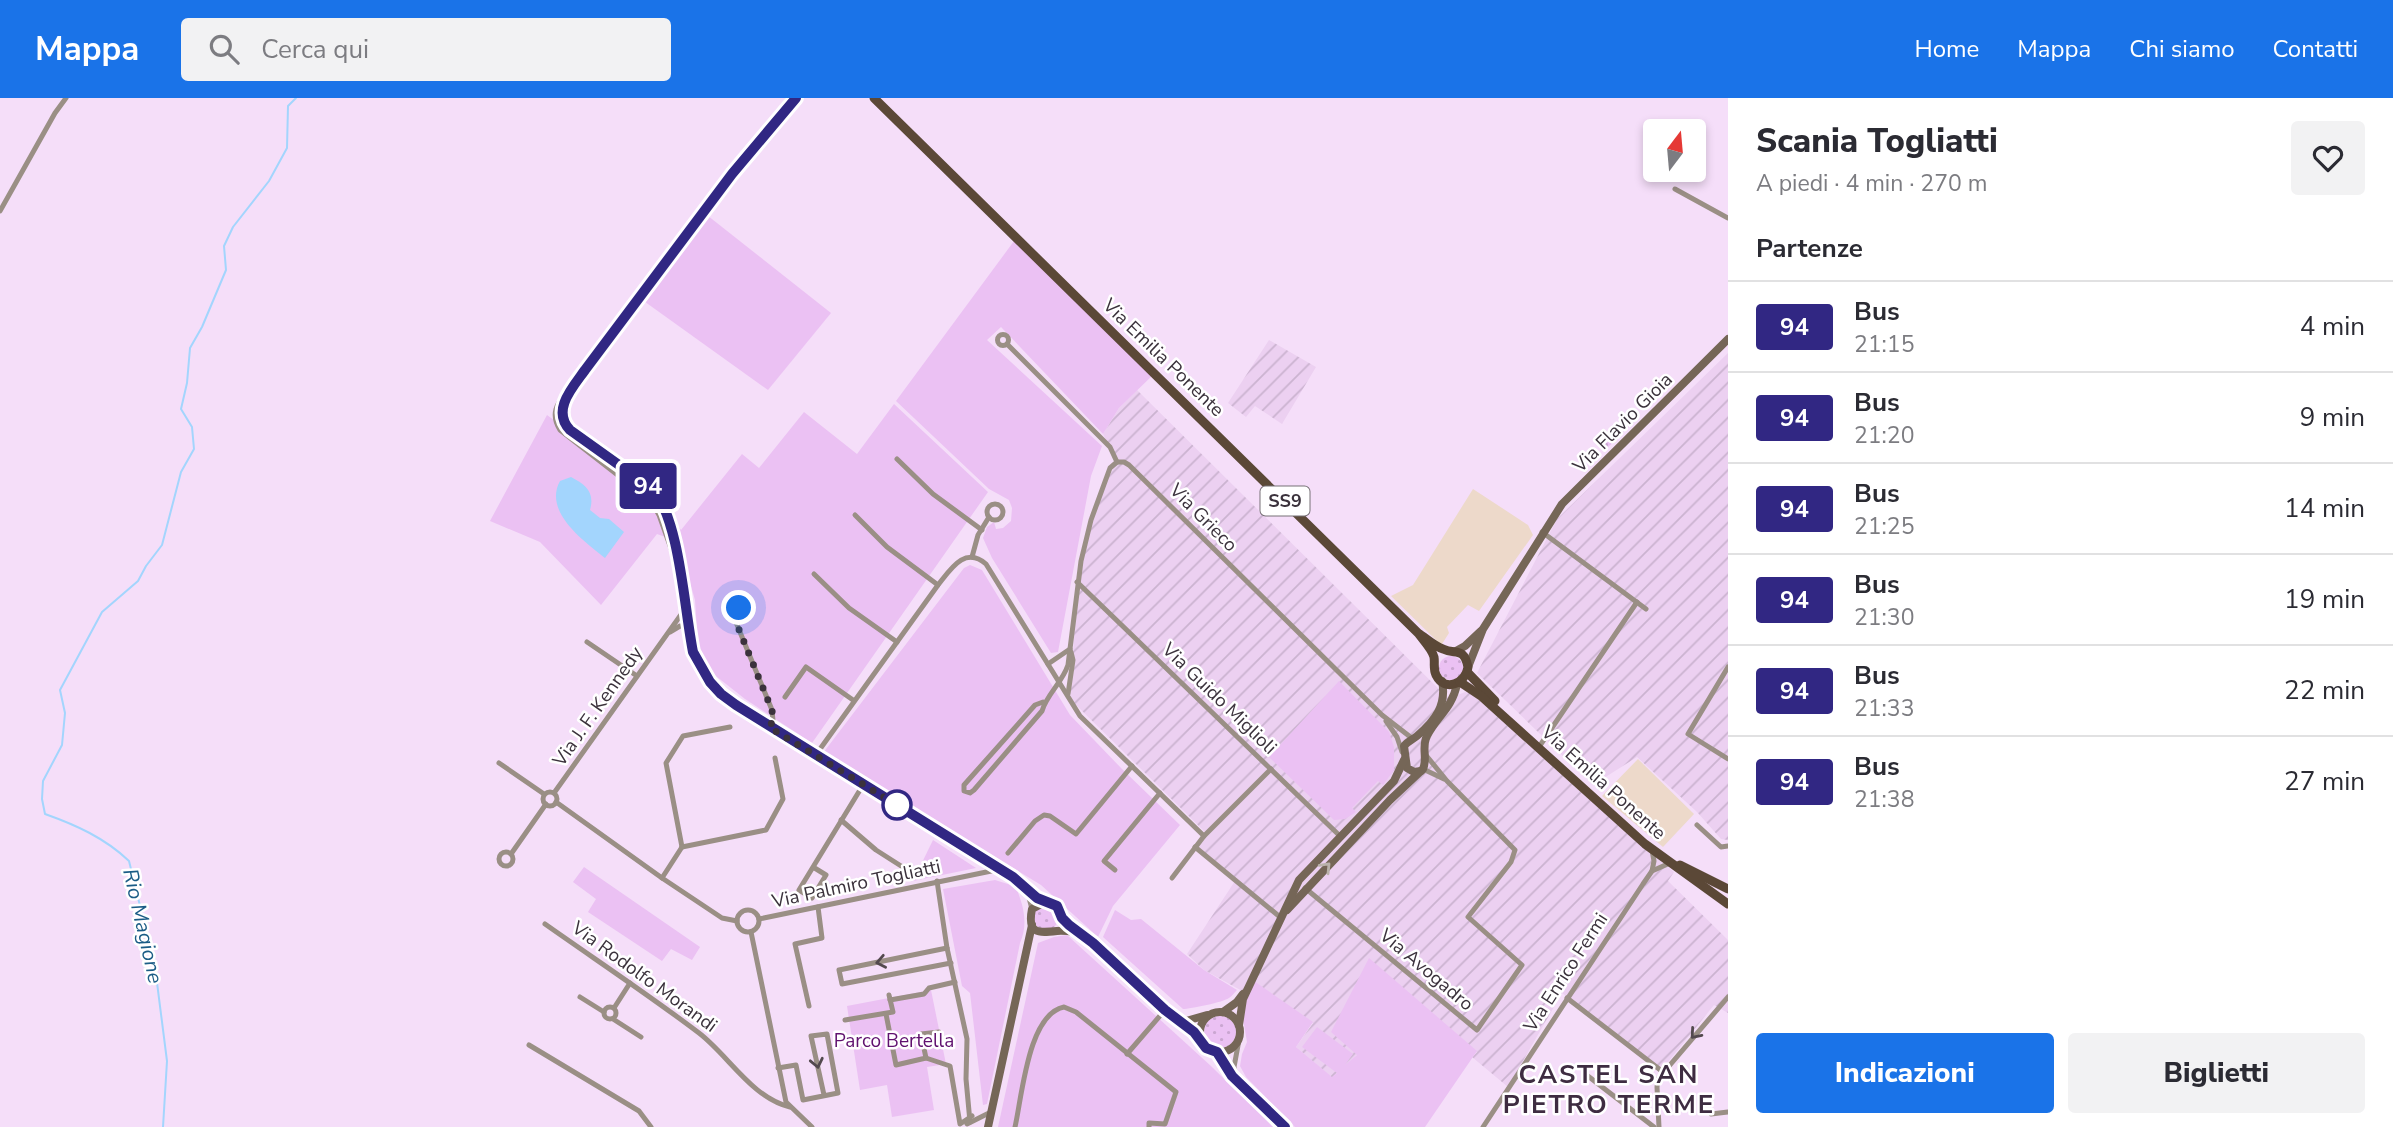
<!DOCTYPE html>
<html lang="it">
<head>
<meta charset="utf-8">
<style>
  :root { --surface:#fff; --page:#f2f2f3; --text:#2b2b33; --muted:#7c7c81; --line:#e1e1e2; --accent:#1a73e8 }
  body { margin:0; font-family:"Nunito Sans",sans-serif; background:var(--page); color:var(--text); height:100vh; display:flex; flex-direction:column; font-size:26px; white-space:nowrap }
  * { box-sizing:border-box; margin:0 }
  p { font-size:23px; color:var(--muted) }
  .icon { flex:none; width:38px; height:38px; fill:none; stroke:currentColor; stroke-width:2; stroke-linecap:round; stroke-linejoin:round }
  .map { position:relative; flex:1; overflow:hidden }
  .panel { display:flex; flex-direction:column; background:var(--surface); width:665px }
  .panel>* { flex:none }
  .badge { padding:0 14px; border-radius:5px; font-size:24px; line-height:46px }
  .needle { width:46px; rotate:16deg }
  .tools { position:absolute; left:1643px; top:21px; display:grid; gap:14px }
  .tools a { display:grid; place-items:center; width:63px; height:63px; border-radius:7px; background:var(--surface); box-shadow:0 4px 10px #0003; font-size:35px }
  .you { position:absolute; width:35px; height:35px; margin:-18px; border:5px solid #fff; border-radius:50%; background:#1a73e8; box-shadow:0 0 0 10px #1a73e833 }
  .map>.badge { position:absolute; translate:-50% -50%; box-shadow:0 0 0 4px #fff }
  h2 { padding:0 28px; font-size:26px; line-height:63px }
  .round { display:grid; place-items:center; flex:none; width:74px; height:74px; border-radius:7px; background:var(--page) }
  .head { display:flex; align-items:center; justify-content:space-between; height:119px; padding:0 28px }
  h1 { font-size:33px; font-weight:800; line-height:52px }
  .primary-button { display:flex; gap:14px; margin-top:auto; padding:14px 28px }
  .primary-button a { flex:1; height:80px; border-radius:7px; background:var(--accent); color:#fff; font-size:28px; font-weight:800; line-height:80px; text-align:center }
  .primary-button a+a { background:var(--page); color:var(--text) }
  ul { padding:0; list-style:none }
  li { display:flex; align-items:center; gap:21px; height:91px; padding:0 28px; border-top:2px solid var(--line) }
  li div { flex:1 }
  li b { display:block; font-size:26px }
  li em { font-style:normal }
  li .badge { min-width:77px; font-weight:700; text-align:center }
  header { display:flex; align-items:center; gap:42px; box-sizing:border-box; height:98px; padding:0 35px; background:var(--accent); color:#fff }
  header strong { font-size:33px }
  nav { display:flex; gap:38px; margin-inline-start:auto; font-size:24px }
  .search { width:490px; height:63px; background:var(--page); display:flex; align-items:center; gap:18px; box-sizing:border-box; padding:0 24px; border-radius:7px; color:var(--muted); font-size:26px }
  main { display:flex; flex:1; min-height:0 }
  .map>svg:first-child { display:block }
  .commercial { fill:#edd9ca }
  .industrial { fill:url(#industrial-furrows) }
  .grass { fill:url(#grass-dots) }
  .park { fill:#ebc1f3 }
  .water { fill:#a3d5fd }
  .lines { fill:none; stroke-linecap:round; stroke-linejoin:round }
  .stream { stroke:#a3d5fd; stroke-width:2 }
  .street { stroke:#9a8f85; stroke-width:5 }
  .secondary { stroke:#756657; stroke-width:8 }
  .primary { stroke:#5b4837; stroke-width:9 }
  .oneway { stroke:#bab2ab }
  .oneway2 { stroke:#53494e }
  .line-casing { stroke:#fff; stroke-width:16 }
  .line { stroke:#312783; stroke-width:10 }
  .walk { stroke:#3b323c; stroke-width:7; stroke-dasharray:0 12.6 }
  .stop-dot { fill:#fff; stroke:#312783; stroke-width:3.5 }
  .labels { text-anchor:middle; stroke-width:5; stroke-linejoin:round; paint-order:stroke }
  .shield { fill:#fff; stroke:#767076; stroke-width:2 }
  .shield-label { font-size:18px; font-weight:bold; fill:#3b323c }
  .street-label { font-size:19px; fill:#3b323c; stroke:#fff }
  .park-label { font-size:19px; fill:#60116f; stroke:#fff }
  .water-label { font-size:21px; font-style:italic; fill:#1b5c86; stroke:#fff }
  .district-label { font-size:26px; font-weight:bold; letter-spacing:2px; fill:#3e2c41; stroke:#fff }
</style>
</head>
<body>
<header>
<strong>Mappa</strong>
<div class="search"><svg class="icon" aria-label="search" viewBox="0 0 24 24"><circle cx="10" cy="10" r="6"/><path d="M15 15l6 6"/></svg>Cerca qui</div>
<nav><a>Home</a><a>Mappa</a><a>Chi siamo</a><a>Contatti</a></nav>
</header>
<main>
<div class="map">
<svg width="1728" height="1029" viewBox="0 0 1728 1029">
  <defs>
    <pattern id="industrial-furrows" width="10" height="10" patternUnits="userSpaceOnUse" patternTransform="scale(1.75)"><rect width="10" height="10" fill="#ecd0f1"/><path d="M-1 1l2-2M0 10L10 0M9 11l2-2" fill="none" stroke="#cbb3d0"/></pattern>
    <pattern id="grass-dots" width="8" height="8" patternUnits="userSpaceOnUse" patternTransform="scale(1.75)"><rect width="8" height="8" fill="#ebc1f3"/><path d="M2 2h.1M6 6h.1" fill="none" stroke="#caa6d1" stroke-width="1.8" stroke-linecap="round"/></pattern>
  </defs>
  <rect width="100%" height="100%" fill="#f5def9"/>
  <!-- commercial -->
  <g class="commercial">
    <polygon points="1473,391 1528,427 1533,437 1479,513 1468,507 1447,529 1449,535 1442,546 1440,546 1391,498 1413,487"/>
    <polygon points="1638,661 1694,716 1663,749 1602,698"/>
  </g>
  <!-- industrial -->
  <g class="industrial">
    <polygon points="1269,242 1316,269 1282,326 1255,308 1246,319 1228,305"/>
    <polygon points="1728,255 1728,742 1721,741 1697,714 1637,659 1593,687 1477,575 1557,421"/>
    <polygon points="1137,292 1454,606 1458,597 1465,594 1471,595 1620,729 1674,774 1668,783 1728,842 1728,915 1714,907 1660,974 1562,895 1508,989 1472,959 1477,954 1357,957 1332,980 1296,949 1313,925 1244,894 1204,872 1187,856 1235,783 1196,749 1207,736 1070,601 1077,493 1089,431 1108,380 1117,364 1103,336 1119,310"/>
  </g>
  <!-- grass -->
  <g class="grass">
    <polygon points="1628,317 1634,321 1634,324 1605,352 1602,351 1599,346 1600,344 1604,347 1629,323 1626,319"/>
    <circle cx="1451" cy="570" r="12"/>
    <circle cx="1046" cy="820" r="12"/>
    <circle cx="1220" cy="934" r="16"/>
  </g>
  <!-- park -->
  <g class="park">
    <polygon points="698,110 831,215 768,292 634,196"/>
    <polygon points="1017,139 1156,274 1119,310 1103,336 1001,229 987,242 1102,348 1091,378 1058,554 1051,555 992,460 983,440 987,429 994,424 996,431 1003,430 1011,423 1012,410 1009,402 989,391 896,303"/>
    <polygon points="894,306 988,394 812,645 745,601 712,575 698,548 695,502 677,439 674,442 657,436 601,507 540,444 490,423 547,317 657,398 681,432 742,356 759,370 804,314 857,356"/>
    <polygon points="970,467 982,472 1070,617 1122,671 1180,727 1113,808 1098,839 1041,787 823,655 964,470"/>
    <polygon points="1339,583 1389,634 1394,649 1394,672 1383,687 1378,683 1352,710 1356,714 1345,721 1334,722 1269,659"/>
    <polygon points="933,742 976,770 913,783"/>
    <polygon points="584,769 700,849 692,862 671,851 662,863 588,814 596,801 573,784"/>
    <path d="M995 782 1011 787 1014 785C1023 805 1029 825 1020 845L987 1006 983 1007 970 895 962 888 943 791Z"/>
    <path d="M1115 812 1131 822 1141 821 1204 872 1237 892C1235 894 1232 898 1229 900 1224 904 1190 911 1183 911L1103 839Z"/>
    <polygon points="1067,837 1211,968 1273,1029 998,1029 1038,845 1054,839"/>
    <polygon points="1369,860 1477,953 1425,1029 1295,1029 1246,979 1240,968 1242,956 1247,944 1240,903 1251,881 1313,924 1296,949 1332,979 1337,975 1302,949 1317,929 1353,956 1345,967 1357,957 1331,934"/>
    <polygon points="931,892 946,966 927,969 934,1012 892,1019 887,987 860,992 847,908"/>
  </g>
  <!-- water -->
  <path class="water" d="M571 379C586 387 595 394 590 412L600 420 609 421 624 434 605 460C584 443 543 414 560 383Z"/>
  <g class="lines">
    <!-- stream -->
    <path class="stream" d="M163 1029 167 963 155 869 129 763C105 740 76 727 45 716L42 701 43 683 62 647 65 615 60 592 102 514 138 483 146 468 162 447 181 374 194 351 192 329 181 311 187 285 190 250 202 229 226 172 224 148 233 129 269 83 287 50 288 8 296 0"/>
    <!-- street -->
    <g class="street">
      <path d="M789 0 767 31 585 272C573 289 551 312 570 332L654 392C680 424 684 511 693 554L710 584 721 596 736 607 1013 779 1037 800 1045 803"/>
      <polyline points="781,16 796,0"/>
      <polyline points="1675,91 1728,120"/>
      <polyline points="0,113 55,15 66,0"/>
      <circle cx="1003" cy="242" r="5.5"/>
      <polyline points="1007,246 1110,349 1117,364 1124,364 1129,367 1382,617 1413,641"/>
      <path d="M567 292C557 306 550 316 560 332L651 403 659 417 674 459"/>
      <polyline points="897,361 933,396 982,432"/>
      <circle cx="995" cy="414" r="8"/>
      <polyline points="855,417 887,449 938,487"/>
      <polyline points="1542,434 1646,511"/>
      <polyline points="972,459 978,437 989,419"/>
      <polyline points="814,476 849,510 897,544"/>
      <polyline points="1077,484 1341,739"/>
      <polyline points="739,510 733,517 772,612 773,623 769,629"/>
      <polyline points="670,534 680,528 688,527"/>
      <polyline points="587,544 637,578"/>
      <polyline points="1048,566 1070,551"/>
      <polyline points="1728,569 1688,636 1728,661"/>
      <polyline points="1068,596 1073,562 1071,554"/>
      <polyline points="785,599 806,569 853,602"/>
      <path d="M1043 604 1035 607 964 687V693L970 695 974 692 1042 613C1047 596 1062 585 1068 567L1081 463 1091 422 1110 370 1117 364"/>
      <polyline points="1386,623 1397,639 1402,654"/>
      <polyline points="1541,646 1637,504"/>
      <path d="M815 658 938 487C950 472 965 447 986 466L1080 618 1204 738 1271 671"/>
      <polyline points="499,665 544,696"/>
      <polyline points="1423,671 1444,681"/>
      <circle cx="550" cy="701" r="7"/>
      <polyline points="554,695 685,511"/>
      <polyline points="556,704 662,780"/>
      <polyline points="841,722 876,752 912,775"/>
      <polyline points="1697,727 1721,749 1728,748"/>
      <polyline points="682,749 666,665 683,638 730,629"/>
      <polyline points="682,749 766,732 783,701 775,660"/>
      <polyline points="682,749 662,780 722,820 737,823"/>
      <polyline points="1195,749 1280,819"/>
      <polyline points="1652,752 1654,763 1652,773"/>
      <circle cx="506" cy="761" r="7"/>
      <polyline points="1008,755 1035,723 1044,717 1050,718 1076,736 1132,668"/>
      <polyline points="511,756 546,706"/>
      <polyline points="813,769 826,777 812,800 799,792 863,687"/>
      <polyline points="1115,772 1104,763 1160,695"/>
      <polyline points="1172,780 1204,738"/>
      <polyline points="937,783 947,850 967,941 966,981 970,1024"/>
      <polyline points="1305,790 1477,932 1522,867 1468,819 1511,764 1515,752 1447,683 1425,656"/>
      <polyline points="1027,792 1032,811"/>
      <circle cx="748" cy="823" r="11"/>
      <polyline points="759,821 1001,771"/>
      <path d="M545 826C596 862 649 897 699 935 728 957 752 1000 790 1009"/>
      <polyline points="751,834 786,1004 812,1029"/>
      <polyline points="947,850 839,872 842,886 951,865"/>
      <polyline points="580,899 604,914"/>
      <polyline points="1567,900 1663,974"/>
      <polyline points="890,902 924,896 929,890 955,884"/>
      <polyline points="809,908 795,846 822,840 818,809"/>
      <circle cx="610" cy="915" r="6"/>
      <polyline points="614,910 630,885"/>
      <polyline points="886,916 896,967 926,960 921,936 939,934"/>
      <polyline points="613,921 641,939"/>
      <polyline points="845,922 893,914 889,897"/>
      <polyline points="529,947 639,1013 651,1029"/>
      <polyline points="1217,954 1232,978 1285,1029"/>
      <polyline points="1127,956 1165,912"/>
      <polyline points="926,960 950,968 960,1026 972,1018"/>
      <polyline points="778,970 796,967 803,1002 838,995 827,936 811,938 824,997"/>
      <polyline points="1584,975 1654,1029"/>
      <polyline points="1237,982 1234,969 1239,942"/>
      <polyline points="1711,1016 1728,1014"/>
      <polyline points="967,1026 991,1014"/>
      <path d="M1015 1029C1022 999 1028 916 1064 909L1076 914 1176 994 1165 1026 1149 1025V1029"/>
      <polyline points="1483,1029 1643,786 1652,773 1670,765"/>
      <polyline points="1659,1029 1657,989 1658,981 1728,899"/>
    </g>
    <!-- secondary -->
    <g class="secondary">
      <polyline points="1456,553 1465,548 1481,533"/>
      <polyline points="1468,569 1483,531 1562,406 1728,241"/>
      <path d="M1421 673 1414 674 1407 670 1404 648C1408 643 1412 642 1417 638 1435 623 1447 607 1442 583"/>
      <path d="M1287 812 1390 702 1423 671C1428 660 1421 649 1427 638 1437 618 1452 611 1457 586"/>
      <path d="M1080 835C1073 834 1065 832 1057 833 1038 835 1027 836 1032 811L1045 804 1057 808C1059 812 1060 815 1062 819 1067 830 1084 838 1093 845L1165 912 1200 940"/>
      <circle cx="1220" cy="934" r="20"/>
      <polyline points="1223,914 1237,904 1243,896"/>
      <polyline points="1179,921 1186,923 1207,917"/>
      <polyline points="1239,927 1243,901 1299,782 1394,683 1404,662"/>
      <polyline points="988,1029 1032,827"/>
    </g>
    <!-- primary -->
    <g class="primary">
      <path d="M874 0 1418 535C1423 542 1432 551 1434 559 1435 565 1433 571 1436 577 1445 595 1466 585 1468 569 1464 549 1456 557 1443 551 1434 548 1426 540 1418 535"/>
      <polyline points="1467,574 1495,603"/>
      <polyline points="1460,584 1481,598 1645,746 1728,806"/>
      <polyline points="1680,767 1728,791"/>
    </g>
  </g>
  <!-- one-way arrows -->
  <defs><path id="oneway-chevron" d="M-2-3.5L2.5 0L-2 3.5" fill="none" stroke-width="1.6" stroke-linecap="round" stroke-linejoin="round" transform="scale(1.75)"/></defs>
  <use class="oneway" href="#oneway-chevron" transform="translate(1326 769) rotate(-46)"/>
  <g class="oneway2">
    <use href="#oneway-chevron" transform="translate(881 864) rotate(169)"/>
    <use href="#oneway-chevron" transform="translate(1695 936) rotate(131)"/>
    <use href="#oneway-chevron" transform="translate(817 965) rotate(78)"/>
  </g>
  <g class="lines">
    <defs>
      <path id="line" d="M796 0 732 76 585 272C573 289 551 312 570 332L654 392C680 426 684 509 693 554L710 584 721 596 736 607 1013 779 1037 800 1057 808 1062 820 1069 827 1093 845 1165 912 1194 934 1206 950 1217 954 1232 978 1285 1029"/>
    </defs>
    <!-- line casing -->
    <use href="#line" class="line-casing"/>
    <!-- line -->
    <use href="#line" class="line"/>
    <!-- walk -->
    <polyline class="walk" points="739,510 733,517 772,612 773,623 769,629 897,707"/>
  </g>
  <!-- markers -->
  <circle class="stop-dot" cx="897" cy="707" r="14"/>
  <g class="labels">
    <!-- shield labels -->
    <rect class="shield" x="1260.5" y="388.5" width="49" height="29" rx="5"/>
    <g class="shield-label">
      <text x="1285" y="409">SS9</text>
    </g>
    <!-- street labels -->
    <g class="street-label">
      <text transform="translate(1164 259) rotate(44)" y="7">Via Emilia Ponente</text>
      <text transform="translate(1622 324) rotate(-45)" y="7">Via Flavio Gioia</text>
      <text transform="translate(1204 419) rotate(45)" y="7">Via Grieco</text>
      <text transform="translate(1220 600) rotate(44)" y="7">Via Guido Miglioli</text>
      <text transform="translate(597 608) rotate(-55)" y="7">Via J. F. Kennedy</text>
      <text transform="translate(1604 684) rotate(42)" y="7">Via Emilia Ponente</text>
      <text transform="translate(856 785) rotate(-12)" y="7">Via Palmiro Togliatti</text>
      <text transform="translate(1427 871) rotate(40)" y="7">Via Avogadro</text>
      <text transform="translate(1565 874) rotate(-57)" y="7">Via Enrico Fermi</text>
      <text transform="translate(645 878) rotate(36)" y="7">Via Rodolfo Morandi</text>
    </g>
    <!-- park labels -->
    <g class="park-label">
      <text x="894" y="949">Parco Bertella</text>
    </g>
    <!-- water labels -->
    <g class="water-label">
      <text transform="translate(143 828) rotate(77)" y="7">Rio Magione</text>
    </g>
    <!-- district labels -->
    <g class="district-label">
      <text x="1609" y="985">CASTEL SAN<tspan x="1609" dy="30">PIETRO TERME</tspan></text>
    </g>
  </g>
</svg>
<div class="tools">
<a><svg class="needle" viewBox="-14 -14 28 28"><path d="M0-13l5 13h-10z" fill="#e53935"/><path d="M0 13l5-13h-10z" fill="#7c7c81"/></svg></a>
</div>
<div class="you" style="left:739px;top:510px"></div>
<b class="badge" style="left:648px;top:388px;background:#312783;color:#fff">94</b>
</div>
<section class="panel">
<div class="head"><div><h1>Scania Togliatti</h1><p>A piedi · 4 min · 270 m</p></div><a class="round"><svg class="icon" aria-label="heart" viewBox="0 0 24 24"><path d="M12 20l-8-8c-3-5 5-10 8-4 3-6 11-1 8 4z"/></svg></a></div>
<h2>Partenze</h2>
<ul>
<li><span class="badge" style="background:#312783;color:#fff">94</span><div><b>Bus</b><p>21:15</p></div><em>4 min</em></li>
<li><span class="badge" style="background:#312783;color:#fff">94</span><div><b>Bus</b><p>21:20</p></div><em>9 min</em></li>
<li><span class="badge" style="background:#312783;color:#fff">94</span><div><b>Bus</b><p>21:25</p></div><em>14 min</em></li>
<li><span class="badge" style="background:#312783;color:#fff">94</span><div><b>Bus</b><p>21:30</p></div><em>19 min</em></li>
<li><span class="badge" style="background:#312783;color:#fff">94</span><div><b>Bus</b><p>21:33</p></div><em>22 min</em></li>
<li><span class="badge" style="background:#312783;color:#fff">94</span><div><b>Bus</b><p>21:38</p></div><em>27 min</em></li>
</ul>
<div class="primary-button"><a>Indicazioni</a><a>Biglietti</a></div>
</section>
</main>
</body>
</html>
